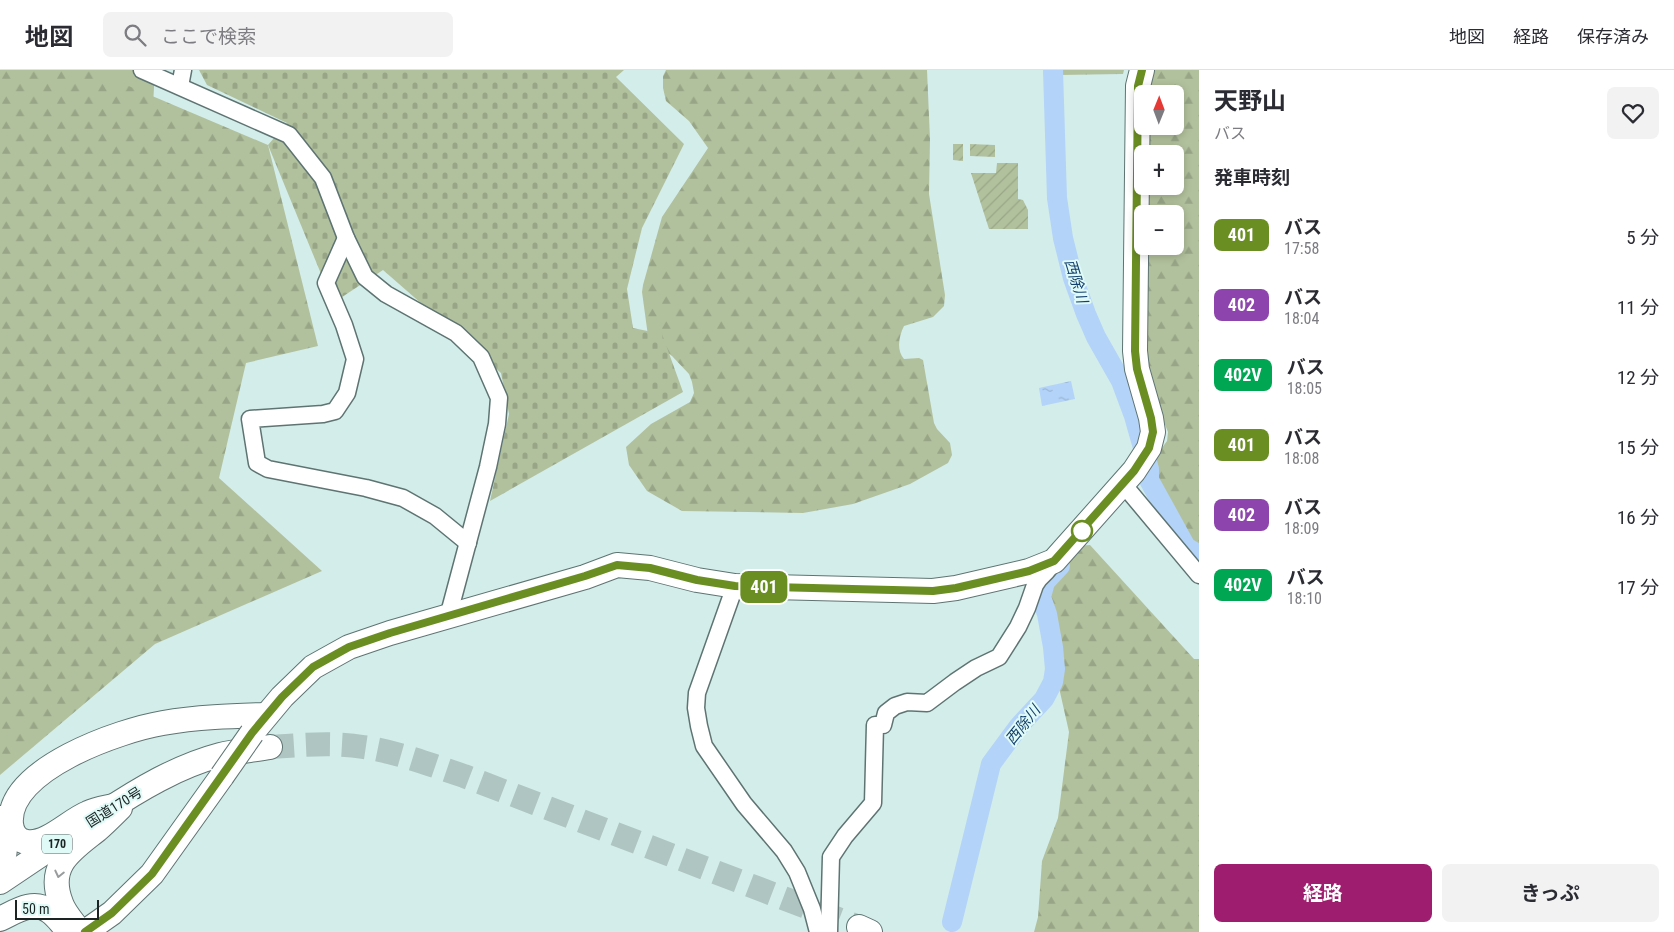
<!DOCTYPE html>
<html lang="ja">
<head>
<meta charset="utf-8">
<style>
  :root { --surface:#fff; --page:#f2f2f3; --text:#2b2b33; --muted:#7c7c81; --line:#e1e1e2; --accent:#9f1d6e }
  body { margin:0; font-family:"Roboto Condensed","Noto Sans JP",sans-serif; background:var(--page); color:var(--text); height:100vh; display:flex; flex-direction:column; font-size:19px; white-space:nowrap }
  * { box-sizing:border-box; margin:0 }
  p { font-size:16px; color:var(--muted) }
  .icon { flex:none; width:28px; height:28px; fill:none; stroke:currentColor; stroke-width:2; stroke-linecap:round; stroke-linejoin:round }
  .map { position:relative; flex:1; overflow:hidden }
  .side { display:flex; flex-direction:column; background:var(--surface); width:475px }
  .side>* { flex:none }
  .badge { padding:0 10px; border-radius:8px; font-size:18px; line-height:32px }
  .needle { width:32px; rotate:1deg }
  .controls { position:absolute; left:1134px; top:15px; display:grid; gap:10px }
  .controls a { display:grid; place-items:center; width:50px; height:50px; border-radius:8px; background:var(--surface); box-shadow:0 2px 8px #0003; font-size:25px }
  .scale { position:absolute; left:15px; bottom:12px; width:84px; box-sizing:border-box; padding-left:5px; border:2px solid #1b2423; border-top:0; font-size:14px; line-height:18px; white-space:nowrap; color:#1b2423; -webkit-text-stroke:4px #e0faf7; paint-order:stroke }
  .map>.badge { position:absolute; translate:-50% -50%; box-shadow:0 0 0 2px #fff }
  h2 { padding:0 15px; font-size:19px; line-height:45px }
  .round { display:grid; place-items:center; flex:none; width:52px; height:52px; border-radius:8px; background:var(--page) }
  .headline { display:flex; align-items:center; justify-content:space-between; height:85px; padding:0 15px }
  h1 { font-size:24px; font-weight:700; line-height:38px }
  .button { display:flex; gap:10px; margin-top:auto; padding:10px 15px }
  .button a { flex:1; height:58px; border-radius:8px; background:var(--accent); color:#fff; font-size:20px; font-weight:700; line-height:58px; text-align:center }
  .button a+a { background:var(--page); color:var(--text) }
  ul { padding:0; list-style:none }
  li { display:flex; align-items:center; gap:15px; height:70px; padding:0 15px }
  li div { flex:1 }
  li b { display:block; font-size:19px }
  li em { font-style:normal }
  li .badge { min-width:55px; font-weight:700; text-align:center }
  header { display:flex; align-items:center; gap:30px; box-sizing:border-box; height:70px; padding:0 25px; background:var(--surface); border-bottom:1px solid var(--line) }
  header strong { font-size:24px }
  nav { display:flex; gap:28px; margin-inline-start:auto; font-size:18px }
  .search { width:350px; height:45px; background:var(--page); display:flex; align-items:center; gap:12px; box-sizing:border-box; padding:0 18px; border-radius:8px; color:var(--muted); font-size:19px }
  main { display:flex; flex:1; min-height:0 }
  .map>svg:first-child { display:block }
  .grass { fill:#b2c19d }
  .forest { fill:url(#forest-firs) }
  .cemetery { fill:url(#cemetery-stones) }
  .park { fill:url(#park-tufts) }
  .garden { fill:url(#garden-furrows) }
  .water { fill:url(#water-ripples) }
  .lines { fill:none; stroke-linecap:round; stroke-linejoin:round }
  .river { stroke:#b3d3f8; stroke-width:20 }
  .highway-tunnel { stroke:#aec5c2; stroke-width:24; stroke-dasharray:24 12; stroke-linecap:butt }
  .minor-casing { stroke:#5e7472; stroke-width:19 }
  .highway-casing { stroke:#5e7472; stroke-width:26 }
  .minor { stroke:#fff; stroke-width:16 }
  .highway { stroke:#fff; stroke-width:24 }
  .highway-bridge-casing { stroke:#5e7472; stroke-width:26; stroke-linecap:butt }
  .highway-bridge { stroke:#fff; stroke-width:24 }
  .oneway { stroke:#989c9c }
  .line-casing { stroke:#fff; stroke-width:11 }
  .line { stroke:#6b8e23; stroke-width:8 }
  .stop-dot { fill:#fff; stroke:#6b8e23; stroke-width:2.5 }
  .labels { text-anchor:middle; stroke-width:4; stroke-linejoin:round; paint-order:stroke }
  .shield { fill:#e0faf7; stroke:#566463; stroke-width:1 }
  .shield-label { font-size:12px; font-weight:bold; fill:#1b2423 }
  .street-label { font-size:14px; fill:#1b2423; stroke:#e0faf7 }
  .water-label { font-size:15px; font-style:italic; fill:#14406e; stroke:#e0faf7 }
</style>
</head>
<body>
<header>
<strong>地図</strong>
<div class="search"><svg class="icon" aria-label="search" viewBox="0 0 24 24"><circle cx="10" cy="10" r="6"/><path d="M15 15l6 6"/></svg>ここで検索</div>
<nav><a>地図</a><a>経路</a><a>保存済み</a></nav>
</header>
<main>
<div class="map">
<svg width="1199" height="862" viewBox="0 0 1199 862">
  <defs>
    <pattern id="forest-firs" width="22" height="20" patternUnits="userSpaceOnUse" patternTransform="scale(1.25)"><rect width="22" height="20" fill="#b2c19d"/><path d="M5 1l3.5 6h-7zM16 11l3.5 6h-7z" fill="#98a687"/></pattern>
    <pattern id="cemetery-stones" width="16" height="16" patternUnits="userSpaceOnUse" patternTransform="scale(1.25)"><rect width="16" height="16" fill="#b2c19d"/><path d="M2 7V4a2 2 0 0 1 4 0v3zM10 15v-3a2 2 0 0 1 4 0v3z" fill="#98a687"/></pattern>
    <pattern id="park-tufts" width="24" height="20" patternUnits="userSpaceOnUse" patternTransform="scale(1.25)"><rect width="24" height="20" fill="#b2c19d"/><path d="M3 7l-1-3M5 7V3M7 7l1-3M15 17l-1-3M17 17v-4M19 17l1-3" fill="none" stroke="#98a687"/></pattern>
    <pattern id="garden-furrows" width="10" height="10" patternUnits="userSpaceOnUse" patternTransform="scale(1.25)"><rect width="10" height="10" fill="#b2c19d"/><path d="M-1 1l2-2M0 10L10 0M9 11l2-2" fill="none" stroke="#98a687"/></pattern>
    <pattern id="water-ripples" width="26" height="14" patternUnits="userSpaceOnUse" patternTransform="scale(1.25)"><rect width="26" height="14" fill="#b3d3f8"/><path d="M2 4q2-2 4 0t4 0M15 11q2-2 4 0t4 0" fill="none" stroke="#99b5d4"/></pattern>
  </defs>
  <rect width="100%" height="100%" fill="#d3edea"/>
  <!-- grass -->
  <polygon class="grass" points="85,0 155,0 153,35"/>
  <!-- forest -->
  <g class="forest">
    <polygon points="0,0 91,0 268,75 318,276 246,293 219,408 322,501 155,574 0,705"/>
    <path d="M666 0H927L930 69 929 124 945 225 944 236 933 247 904 256C899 266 896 280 904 289L919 288 923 290 934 353 937 359 950 373 952 385 948 393 910 414 853 434 803 443 682 441 647 421 629 395 626 377 651 354 690 332 694 323 692 312 689 304 672 286 653 273 648 266 642 222 643 215 662 147 708 78 689 51 666 31 663 18V6Z"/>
    <polygon points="1148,0 1199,0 1199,494 1184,478 1145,410 1144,402 1167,371 1168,362 1154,327 1142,275 1146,176 1175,176 1175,144 1146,144 1146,116 1175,116 1175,84 1146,84 1147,56 1175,56 1175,24 1147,24"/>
    <polygon points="1090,475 1194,589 1199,589 1199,862 1034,862 1038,847 1042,791 1058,748 1069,662 1037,520 1077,476"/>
  </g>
  <!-- cemetery -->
  <polygon class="cemetery" points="199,0 624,0 616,7 684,74 642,158 627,219 633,258 662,264 683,322 490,431 509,344 501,303 383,200 333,233 268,75 287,53 207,15"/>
  <!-- park -->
  <polygon class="park" points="1059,0 1124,0 1123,4 1060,5"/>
  <!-- garden -->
  <g class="garden">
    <polygon points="953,74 963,74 963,91 953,90"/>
    <polygon points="970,74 995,75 995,87 970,86"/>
    <polygon points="997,93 1018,93 1018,129 1023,130 1028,140 1028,159 989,159 971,103 996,103"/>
  </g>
  <!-- water -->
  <polygon class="water" points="1071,311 1075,329 1042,336 1039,318"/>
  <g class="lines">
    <!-- river -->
    <g class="river">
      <polyline points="1053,0 1057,128 1063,168 1073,208 1086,244 1096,267 1121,311 1134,346 1149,399 1149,410 1186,477 1199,485"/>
      <polyline points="952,852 991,694 1019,656 1044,629 1053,612 1055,599 1053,577 1047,544 1041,527 1045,512 1060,496"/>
    </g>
    <!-- highway-tunnel -->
    <path class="highway-tunnel" d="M270 677C301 675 333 672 363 677 398 682 431 695 464 706L859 857"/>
    <defs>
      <g id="minor">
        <polyline points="142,0 289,65 323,108 346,168 365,207 386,224 456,263 481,287 499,328 497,354 488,397 448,547"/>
        <polyline points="180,16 183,0"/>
        <polyline points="346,168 326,213 344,255 355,289 347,323 335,341 323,344 250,349 257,393 268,399 366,418 403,428 435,446 468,473"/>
        <polyline points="1123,414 1199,505"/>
        <polyline points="735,516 697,623 696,638 699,656 704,676 744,734 784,781 797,802 812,839 818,862"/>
        <polyline points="829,862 831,787 845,766 873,733 875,655 883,655 886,643 895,636 907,632 927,633 955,612 976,598 999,587 1018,557 1027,538 1035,515 1039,509 1047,501 1052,495"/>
      </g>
      <g id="highway">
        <polyline points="252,663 282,627 313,597 349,577 390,563 585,507 617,495 650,498 697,510 735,516 933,521 956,518 1029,501 1054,491 1134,401 1149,378 1153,362 1151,348 1137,299 1135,281 1138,16 1142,0"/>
        <path d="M114 736C105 738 96 739 88 743 70 750 47 775 27 772 18 771 12 763 11 754 6 699 121 660 163 653 197 647 232 646 266 645"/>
        <path d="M102 744C138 720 178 696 220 685 236 681 254 680 270 677"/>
        <path d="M0 794C11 777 0 766 1 748"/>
        <polyline points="0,812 61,771"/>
        <path d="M0 849C15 842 33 829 49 841 57 846 62 855 69 861"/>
        <polyline points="859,857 870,862"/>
        <path d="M77 862 78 859C72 851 64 842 61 833 46 795 72 780 97 760 105 753 112 746 120 738"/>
        <polyline points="85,862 112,843 152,804 222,706"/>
      </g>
    </defs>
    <!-- minor casing -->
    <use href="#minor" class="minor-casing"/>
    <!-- highway casing -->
    <use href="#highway" class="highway-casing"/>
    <!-- minor -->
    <use href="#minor" class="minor"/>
    <!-- highway -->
    <use href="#highway" class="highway"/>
    <defs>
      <polyline id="highway-bridge" points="222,706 252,663"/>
    </defs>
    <!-- highway-bridge casing -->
    <use href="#highway-bridge" class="highway-bridge-casing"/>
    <!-- highway-bridge -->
    <use href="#highway-bridge" class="highway-bridge"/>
  </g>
  <!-- one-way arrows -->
  <defs><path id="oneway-chevron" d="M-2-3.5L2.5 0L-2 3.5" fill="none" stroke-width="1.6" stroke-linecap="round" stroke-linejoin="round" transform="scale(1.25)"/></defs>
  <use class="oneway" href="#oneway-chevron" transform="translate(59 804) rotate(103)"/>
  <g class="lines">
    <defs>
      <polyline id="line" points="85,862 112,843 152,804 252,663 282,627 313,597 349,577 390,563 585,506 617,495 650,498 697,510 735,516 933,521 956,518 1029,501 1054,491 1134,401 1149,378 1153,362 1151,348 1137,299 1135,281 1138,16 1142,0"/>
    </defs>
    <!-- line casing -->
    <use href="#line" class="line-casing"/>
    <!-- line -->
    <use href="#line" class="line"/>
  </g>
  <!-- markers -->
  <circle class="stop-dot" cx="1082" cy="461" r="10"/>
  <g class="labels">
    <!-- shield labels -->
    <rect class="shield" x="42" y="764.5" width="30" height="19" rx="4"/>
    <g class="shield-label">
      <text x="57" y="778">170</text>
    </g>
    <!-- street labels -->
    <g class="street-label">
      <text transform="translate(114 737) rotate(-32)" y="5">国道170号</text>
    </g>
    <!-- water labels -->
    <g class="water-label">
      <text transform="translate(1076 211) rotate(73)" y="5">西除川</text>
      <text transform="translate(1023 655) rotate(-51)" y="5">西除川</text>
    </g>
  </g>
</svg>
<div class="controls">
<a><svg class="needle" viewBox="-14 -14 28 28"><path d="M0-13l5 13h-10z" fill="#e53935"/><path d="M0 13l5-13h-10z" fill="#7c7c81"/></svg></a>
<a>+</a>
<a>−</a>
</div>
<div class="scale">50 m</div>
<b class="badge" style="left:764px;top:517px;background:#6b8e23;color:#fff">401</b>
</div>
<section class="side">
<div class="headline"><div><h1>天野山</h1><p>バス</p></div><a class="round"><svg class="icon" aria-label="heart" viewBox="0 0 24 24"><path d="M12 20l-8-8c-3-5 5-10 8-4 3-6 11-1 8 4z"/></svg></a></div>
<h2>発車時刻</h2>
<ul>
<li><span class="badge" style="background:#6b8e23;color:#fff">401</span><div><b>バス</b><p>17:58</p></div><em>5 分</em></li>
<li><span class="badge" style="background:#8e44ad;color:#fff">402</span><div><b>バス</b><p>18:04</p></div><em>11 分</em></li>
<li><span class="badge" style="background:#00a651;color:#fff">402V</span><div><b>バス</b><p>18:05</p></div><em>12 分</em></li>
<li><span class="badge" style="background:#6b8e23;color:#fff">401</span><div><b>バス</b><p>18:08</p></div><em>15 分</em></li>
<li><span class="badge" style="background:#8e44ad;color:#fff">402</span><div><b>バス</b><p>18:09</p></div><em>16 分</em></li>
<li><span class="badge" style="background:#00a651;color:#fff">402V</span><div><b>バス</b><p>18:10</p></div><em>17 分</em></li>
</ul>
<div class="button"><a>経路</a><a>きっぷ</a></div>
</section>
</main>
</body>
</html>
